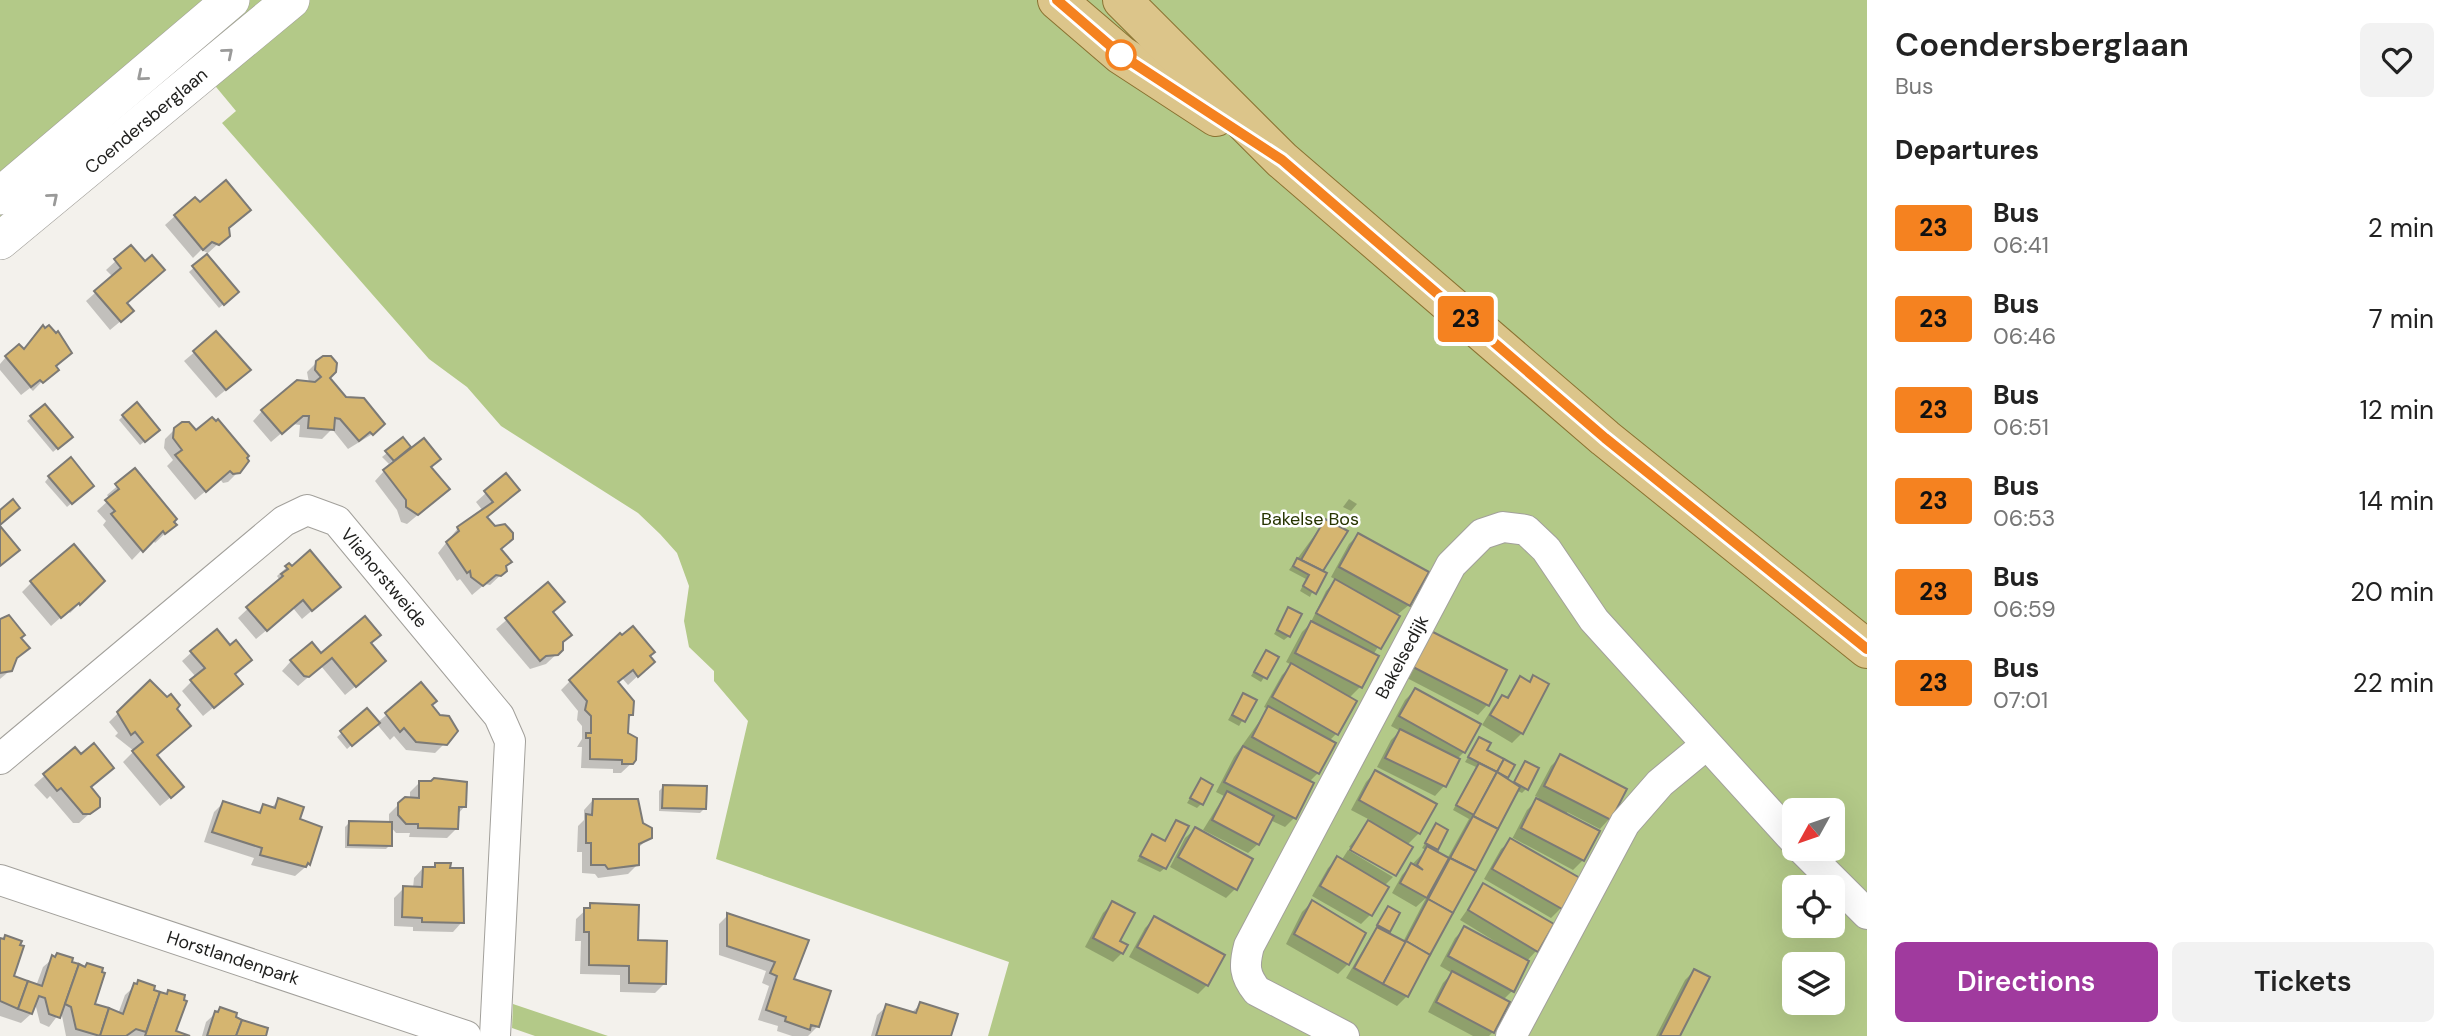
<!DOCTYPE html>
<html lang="en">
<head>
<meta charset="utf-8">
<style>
  :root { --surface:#fff; --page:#f2f2f2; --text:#222; --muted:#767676; --accent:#a03a9e }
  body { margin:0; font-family:"DM Sans",sans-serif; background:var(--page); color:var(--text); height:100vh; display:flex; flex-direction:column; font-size:26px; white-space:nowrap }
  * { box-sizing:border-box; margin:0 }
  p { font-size:23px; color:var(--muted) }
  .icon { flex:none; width:38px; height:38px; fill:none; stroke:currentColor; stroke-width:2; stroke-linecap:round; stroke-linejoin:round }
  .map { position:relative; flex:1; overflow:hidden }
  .panel { display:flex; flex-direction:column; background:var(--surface); width:595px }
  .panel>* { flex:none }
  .badge { padding:0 14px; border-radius:5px; font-size:24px; line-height:46px }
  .needle { width:46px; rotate:230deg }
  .fabs { position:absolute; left:1782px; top:798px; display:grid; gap:14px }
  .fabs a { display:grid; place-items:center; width:63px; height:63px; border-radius:10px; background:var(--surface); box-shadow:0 7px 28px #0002; font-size:35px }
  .map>.badge { position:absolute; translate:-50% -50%; box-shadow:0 0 0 4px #fff }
  h2 { padding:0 28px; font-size:26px; line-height:63px }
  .round { display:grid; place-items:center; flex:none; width:74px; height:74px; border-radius:10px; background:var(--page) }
  .summary { display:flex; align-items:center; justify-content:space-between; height:119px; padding:0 28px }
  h1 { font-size:33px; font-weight:600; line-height:52px }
  .cta { display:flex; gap:14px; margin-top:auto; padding:14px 28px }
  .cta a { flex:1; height:80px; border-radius:10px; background:var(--accent); color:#fff; font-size:28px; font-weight:600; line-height:80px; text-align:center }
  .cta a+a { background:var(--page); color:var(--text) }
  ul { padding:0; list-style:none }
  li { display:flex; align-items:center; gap:21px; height:91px; padding:0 28px }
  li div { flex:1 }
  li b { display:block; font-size:26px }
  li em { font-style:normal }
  li .badge { min-width:77px; font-weight:700; text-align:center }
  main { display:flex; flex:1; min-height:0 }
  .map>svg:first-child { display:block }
  .green { fill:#b3c988; fill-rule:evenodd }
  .shadow { fill:#0003 }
  .building { fill:#d5b570; stroke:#7c7a76; stroke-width:2 }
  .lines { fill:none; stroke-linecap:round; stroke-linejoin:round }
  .minor-casing { stroke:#a2a09b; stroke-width:32 }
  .tertiary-casing { stroke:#a2a09b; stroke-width:38 }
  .primary-casing { stroke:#8a7231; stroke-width:40 }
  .minor { stroke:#fff; stroke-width:30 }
  .tertiary { stroke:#fff; stroke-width:37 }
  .primary { stroke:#dcc58a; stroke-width:38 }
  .oneway { stroke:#9a9a99 }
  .line-casing { stroke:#fff; stroke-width:16 }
  .line { stroke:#f58220; stroke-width:10 }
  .stop-dot { fill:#fff; stroke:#f58220; stroke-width:3.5 }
  .labels { text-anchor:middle; stroke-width:5; stroke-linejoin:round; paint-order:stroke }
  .street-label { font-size:18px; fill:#1e1e1c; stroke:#fff }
  .park-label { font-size:18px; fill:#263400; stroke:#fff }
</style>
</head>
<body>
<main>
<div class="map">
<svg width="1867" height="1036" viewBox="0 0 1867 1036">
  <rect width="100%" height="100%" fill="#f3f1ec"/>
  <!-- green -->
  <g class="green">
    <path d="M0 0H1867V1036H988L1009 962 716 859 748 721 714 681V671L689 647 684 621 689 586 677 553 660 534 638 513 501 426 467 387 429 359 222 123 236 111 202 70 0 239ZM1794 810H1832V849H1794ZM1794 887H1832V926H1794ZM1794 964H1832V1003H1794Z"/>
    <polygon points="513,1004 608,1036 535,1036 512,1028"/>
  </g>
  <!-- shadow -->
  <g class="shadow">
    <polygon points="199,205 227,229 228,235 208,253 201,250 193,258 165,225 175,216"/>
    <polygon points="131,247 122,320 110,330 86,301 113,277 106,270"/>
    <polygon points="207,256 233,296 219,308 189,272"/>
    <polygon points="49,327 66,342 63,344 70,352 33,391 30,388 21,395 0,370 0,364 6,357 23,351 35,334"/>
    <polygon points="216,334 239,379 216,398 184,361"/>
    <polygon points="317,362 374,433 348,449 332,429 322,439 299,437 300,425 292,424 271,442 253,421 262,411 309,383 307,372"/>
    <polygon points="123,416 154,434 140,445 119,420"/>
    <polygon points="32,417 66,441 53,452 27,421"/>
    <polygon points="175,429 196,433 238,472 228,482 223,483 220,479 195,500 167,466 173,460 164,448 165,439"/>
    <polygon points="408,447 389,464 382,457 387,453"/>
    <polygon points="430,468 438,498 407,524 401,522 397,510 375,481 384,471"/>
    <polygon points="135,471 174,525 155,543 152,539 132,560 103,525 106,521 97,511 110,499 107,495"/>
    <polygon points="506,475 486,518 505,571 490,585 485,584 472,595 460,579 457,581 438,553 458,528 483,511 476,502"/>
    <polygon points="49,477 87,490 67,507 45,482"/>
    <polygon points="1349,499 1357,504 1351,511 1343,507"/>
    <polygon points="1325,521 1321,572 1310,597 1300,591 1306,579 1289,570"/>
    <polygon points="1358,535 1426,573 1409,605 1398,614 1373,655 1360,687 1349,698 1336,734 1329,741 1318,773 1309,782 1294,818 1285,827 1270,820 1258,844 1248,853 1203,830 1224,796 1216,792 1234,757 1268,709 1264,707 1282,675 1292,665 1286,662 1302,632 1310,624 1326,591 1336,580 1331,577 1349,544"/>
    <polygon points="287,567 329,596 302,619 293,608 256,639 238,618 279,579 277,576"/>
    <polygon points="103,581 70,613 68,611 51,626 22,592 31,583"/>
    <polygon points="548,584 561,650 546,664 530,669 496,629"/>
    <polygon points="1289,609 1289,636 1284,640 1274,634"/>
    <polygon points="0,623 19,638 13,668 0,679"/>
    <polygon points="1422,642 1487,705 1478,715 1405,677"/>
    <polygon points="369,644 375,670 345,695 321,666 298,686 282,671 291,661"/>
    <polygon points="192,652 233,675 231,693 203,716 182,691 196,677 182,661"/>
    <polygon points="1266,652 1277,658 1261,682 1251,676"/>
    <polygon points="648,656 643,671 628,685 622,678 616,683 632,715 627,719 627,734 635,760 621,773 613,773 613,769 581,768 582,747 577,747 582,739 582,726 577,720 578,711 561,690 570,681"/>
    <polygon points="1534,677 1547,685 1522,733 1512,743 1482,725 1493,707 1502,697 1505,699 1520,679 1528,683"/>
    <polygon points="150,682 167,699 155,755 172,796 160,806 123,762 134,751 115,736 118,733 109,722"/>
    <polygon points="421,685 445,743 435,753 406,750 394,736 390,740 376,723 347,749 337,737 367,711 377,723"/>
    <polygon points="1415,690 1464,752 1457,759 1444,786 1435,796 1377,767 1391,740 1400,731 1391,726 1405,700"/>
    <polygon points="1243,695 1254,701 1239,726 1228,720"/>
    <polygon points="1479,739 1485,751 1513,765 1504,779 1513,784 1526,763 1526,789 1522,793 1516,790 1407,996 1397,1006 1346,978 1388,908 1386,933 1403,942 1426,898 1416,907 1392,893 1402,875 1426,850 1422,848 1436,826 1436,849 1433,852 1447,859 1469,819 1453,810 1476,767 1465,762"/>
    <polygon points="75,749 98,806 79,823 73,823 50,796 47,799 34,785"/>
    <polygon points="1560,757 1624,789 1609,819 1600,829 1567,812 1583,860 1573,870 1513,838 1512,841 1578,878 1561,908 1551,918 1484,879 1501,849 1511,841 1527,810 1539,798 1535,796 1551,766"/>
    <polygon points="1375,772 1419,833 1407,845 1411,847 1395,875 1349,847 1370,820 1351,810 1366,782"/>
    <polygon points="1201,780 1201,804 1197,808 1187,803"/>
    <polygon points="420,782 465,806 457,815 456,829 447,838 409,837 410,833 396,833 390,826 390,845 386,849 345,848 345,827 349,823 389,824 389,814 399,804 410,799 410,792"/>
    <polygon points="664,786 705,808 700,813 659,811 659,791"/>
    <polygon points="279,800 298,820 309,864 295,876 251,865 254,858 204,842 214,812 223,803 256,814 264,806 271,808"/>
    <polygon points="593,800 641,825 650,837 638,848 637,865 628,874 598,878 595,874 582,873 582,852 577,852 578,826 584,820 584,810"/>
    <polygon points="1176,822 1165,868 1160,872 1137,861 1152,836 1164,842"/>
    <polygon points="1195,829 1235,889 1226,898 1170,867 1185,838"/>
    <polygon points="1348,850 1393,877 1384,886 1370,915 1361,924 1312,896 1328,868 1337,859 1341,861"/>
    <polygon points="449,865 462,922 453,932 413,931 413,927 394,926 394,898 404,888 413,888 414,878 423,868"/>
    <polygon points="1484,886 1536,951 1526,962 1512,991 1503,1000 1493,1032 1489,1036 1473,1036 1428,1012 1443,983 1452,973 1440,966 1455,938 1465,928 1494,944 1496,942 1460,920"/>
    <polygon points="1312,902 1364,934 1348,964 1338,974 1286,944 1302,912"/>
    <polygon points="1113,903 1122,953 1113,962 1085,947 1103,913"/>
    <polygon points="591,905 637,942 665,983 655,993 620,992 620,975 580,974 581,941 575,941 576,919"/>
    <polygon points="728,915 807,941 792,980 817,1027 808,1036 792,1036 777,1031 778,1026 758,1020 769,986 762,983 766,971 719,955 719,924"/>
    <polygon points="1154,919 1207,985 1198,994 1129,957 1145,928"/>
    <polygon points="6,937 11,978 36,986 43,967 57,955 69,964 101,969 93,1005 118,1014 125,995 139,982 165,995 168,992 174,1033 185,1036 66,1036 61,1011 49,1027 40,1023 35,1003 31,1014 21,1023 0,1016 0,940"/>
    <polygon points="1694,971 1678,1036 1656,1036 1685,980"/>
    <polygon points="921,1004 949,1036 871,1036 877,1015 887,1006 911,1013"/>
    <polygon points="220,1009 233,1019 264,1036 202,1036 206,1022"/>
  </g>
  <!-- building -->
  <g class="building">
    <polygon points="226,180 251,210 229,228 230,236 219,245 212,242 203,250 174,215 195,197 200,202"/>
    <polygon points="131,245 145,261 152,255 165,270 127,303 134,311 121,322 94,291 121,268 114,259"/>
    <polygon points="207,254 239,292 224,305 192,266"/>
    <polygon points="43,325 45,328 49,325 56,333 58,331 72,353 56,366 59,370 43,383 40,380 31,387 5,356 19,344 24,349"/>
    <polygon points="216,331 251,370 226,390 193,351"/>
    <polygon points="323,356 331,356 337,363 336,372 330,378 346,397 364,398 385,424 373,435 370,432 359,441 340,419 335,418 334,430 308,428 309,416 303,416 282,434 261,410 297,380 315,382 321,377 315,370 316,361"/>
    <polygon points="137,402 160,430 145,442 122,415"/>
    <polygon points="45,404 73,437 58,449 30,416"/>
    <polygon points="212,417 216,421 218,419 249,456 247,458 249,461 240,473 233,474 230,471 206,492 175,455 182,450 173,438 174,428 182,422 189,422 196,430"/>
    <polygon points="403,437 411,447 394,461 385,451"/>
    <polygon points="424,438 441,459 431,467 450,489 418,515 406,507 406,500 383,470"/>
    <polygon points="71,457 94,486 72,504 48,476"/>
    <polygon points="135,468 177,519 174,522 177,525 165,534 163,531 143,552 111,514 115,511 105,500 119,489 115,484"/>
    <polygon points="506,473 520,490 487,517 495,526 505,524 513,533 513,539 501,549 512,562 506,566 507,571 501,576 496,575 483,586 471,577 470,571 467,573 446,542 459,531 457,527 493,502 484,491"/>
    <polygon points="13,499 20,508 0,525 0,510"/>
    <polygon points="1325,519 1348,531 1323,571 1301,560"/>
    <polygon points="0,526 20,550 0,566"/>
    <polygon points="1358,533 1429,572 1410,606 1339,567"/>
    <polygon points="74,544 105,581 80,605 79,603 61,618 30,581"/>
    <polygon points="310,550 341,587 312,611 303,600 267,631 246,607 283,576 281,574 288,569 285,566 289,563 292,566"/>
    <polygon points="1297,558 1327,573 1316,594 1303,586 1309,575 1293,566"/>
    <polygon points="1335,579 1400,616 1381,649 1316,613"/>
    <polygon points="548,582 565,602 553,612 572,635 563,642 563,650 558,655 546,656 540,661 505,618"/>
    <polygon points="1288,607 1302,614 1290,637 1277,630"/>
    <polygon points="9,615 25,635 21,638 30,648 17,658 12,671 0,673 0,619"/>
    <polygon points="365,616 381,635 371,643 386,661 356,687 332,658 309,677 304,676 290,660 312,642 321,653"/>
    <polygon points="1311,621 1379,656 1362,688 1295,653"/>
    <polygon points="633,626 655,652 650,656 655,662 638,677 633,670 618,682 634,701 633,715 629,715 628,733 637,738 636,760 633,764 622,764 622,760 590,759 590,738 586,738 586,733 591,733 591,716 585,710 587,701 569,680 620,633 622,635"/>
    <polygon points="217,629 230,645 236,640 252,660 235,674 243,684 214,708 190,680 205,668 190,651"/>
    <polygon points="1431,631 1507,670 1489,706 1413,667"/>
    <polygon points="1266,650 1279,657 1267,679 1254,672"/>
    <polygon points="1291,663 1357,701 1338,735 1272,697"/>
    <polygon points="1533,675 1549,684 1523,734 1490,715 1502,695 1508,698 1520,676 1530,682"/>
    <polygon points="150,680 167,697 171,694 180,705 177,709 191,726 157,755 184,787 171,798 132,751 143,742 135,732 131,735 117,712"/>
    <polygon points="421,682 437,701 432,705 440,715 449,716 458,731 447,745 416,742 404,728 400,732 385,713"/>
    <polygon points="1415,688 1481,724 1465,753 1399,716"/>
    <polygon points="1243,693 1257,700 1245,722 1232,715"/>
    <polygon points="1268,706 1336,743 1319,774 1252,737"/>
    <polygon points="367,708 380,723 352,746 340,731"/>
    <polygon points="1400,729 1460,759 1446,787 1385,758"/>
    <polygon points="1479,737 1491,743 1487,750 1504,759 1497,772 1468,757"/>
    <polygon points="94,743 114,768 91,787 100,798 100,807 90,814 83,814 61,788 57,791 43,774 75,747 81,754"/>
    <polygon points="1243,746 1314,783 1296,819 1224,782"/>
    <polygon points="1560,754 1627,789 1611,820 1544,786"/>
    <polygon points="1504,759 1515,765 1508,778 1497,772"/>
    <polygon points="1525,761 1539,768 1528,790 1514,782"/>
    <polygon points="1479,763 1497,772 1474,815 1456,805"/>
    <polygon points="1375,770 1437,804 1420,834 1359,800"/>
    <polygon points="1497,772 1520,787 1498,829 1473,816"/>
    <polygon points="434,778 467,782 466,807 459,807 458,829 418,828 418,824 406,824 398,815 398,803 405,797 419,798 419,781 431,781"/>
    <polygon points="1201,778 1213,785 1203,805 1190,798"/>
    <polygon points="663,785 707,786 706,809 662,808"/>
    <polygon points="1227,791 1274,816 1259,845 1212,820"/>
    <polygon points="278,798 304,807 300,819 322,827 310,865 308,863 306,867 260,855 262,848 212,832 223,801 260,813 263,804 275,808"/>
    <polygon points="1536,798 1600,831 1584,861 1521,828"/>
    <polygon points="593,799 638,799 643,823 652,828 652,838 639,844 639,865 608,869 605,865 591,865 591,843 586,843 586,814 592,815"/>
    <polygon points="1473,816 1498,829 1476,871 1450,858"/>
    <polygon points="1176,820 1189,826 1166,869 1140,856 1152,834 1165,841"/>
    <polygon points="1368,820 1413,847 1396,876 1350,850"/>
    <polygon points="349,821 392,822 392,846 348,845"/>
    <polygon points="1436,823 1448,830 1438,850 1425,843"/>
    <polygon points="1195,827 1253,859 1237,890 1178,857"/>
    <polygon points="1510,838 1580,878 1562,909 1492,869"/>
    <polygon points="1427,846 1449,858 1427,898 1400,883 1411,863 1423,870 1417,865"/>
    <polygon points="1337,856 1389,887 1372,916 1320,886"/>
    <polygon points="1450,858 1476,871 1453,913 1428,899"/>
    <polygon points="435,863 451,863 450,868 463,868 464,923 422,922 422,918 402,917 403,886 422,887 423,867 435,867"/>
    <polygon points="1483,883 1554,924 1538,952 1468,910"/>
    <polygon points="1428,899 1453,913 1430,955 1406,941"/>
    <polygon points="1312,900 1366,933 1349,965 1294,934"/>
    <polygon points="1112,901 1135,913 1120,941 1128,945 1123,954 1093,938"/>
    <polygon points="590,903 639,905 638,940 667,941 666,984 629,983 629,966 589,965 589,932 584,932 584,908 590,908"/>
    <polygon points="1388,906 1400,913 1390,932 1377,925"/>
    <polygon points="727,913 809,940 794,979 831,991 819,1027 811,1025 810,1030 785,1021 786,1017 766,1010 777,976 770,973 775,962 727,946"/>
    <polygon points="1154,916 1225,955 1208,986 1137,947"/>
    <polygon points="1464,926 1529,961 1514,992 1448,956"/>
    <polygon points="1377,927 1406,942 1383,984 1354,968"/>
    <polygon points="5,935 22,941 20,945 24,946 14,976 28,981 18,1009 0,1001 0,938 4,939"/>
    <polygon points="1406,941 1430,955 1408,997 1383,984"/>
    <polygon points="57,953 73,958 72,962 79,964 60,1018 49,1014 45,998 39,996 32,1014 18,1009 28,981 42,986 52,955 55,957"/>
    <polygon points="87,963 103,968 102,972 105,973 95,1004 109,1008 100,1036 76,1029 71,1007 65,1004 79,964 85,967"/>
    <polygon points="1694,969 1710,977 1680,1036 1660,1036"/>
    <polygon points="1452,971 1510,1002 1494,1033 1436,1002"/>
    <polygon points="138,980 155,986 154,990 160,992 146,1032 136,1029 126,1036 100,1036 109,1008 123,1014 134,983 137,984"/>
    <polygon points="168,990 185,995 184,1000 187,1001 176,1031 190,1036 145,1036 160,992 167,994"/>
    <polygon points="920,1002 958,1014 951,1036 876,1036 886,1004 916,1013"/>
    <polygon points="220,1007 237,1013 236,1017 242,1020 236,1036 207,1036 215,1011 218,1012"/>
    <polygon points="242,1020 268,1028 266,1036 236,1036"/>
  </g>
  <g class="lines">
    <defs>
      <g id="minor">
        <polyline points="0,759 284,521 307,510 337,521 499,716 510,741 495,1036"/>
        <polyline points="1802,849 1867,914"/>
        <polyline points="0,880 466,1036"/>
        <path d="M1344 1036 1257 991C1244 975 1244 965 1249 946L1451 565 1482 534 1503 527 1526 530 1546 549 1594 620 1794 840"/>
        <polyline points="1511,1036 1625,823 1660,783 1706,745"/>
      </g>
      <g id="tertiary">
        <polyline points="0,196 231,0"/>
        <polyline points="0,241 291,0"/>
      </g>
      <g id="primary">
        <polyline points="1057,0 1121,55 1216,117"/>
        <polyline points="1122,0 1282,160 1605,438 1867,649"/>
      </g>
    </defs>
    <!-- minor casing -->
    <use href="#minor" class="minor-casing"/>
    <!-- tertiary casing -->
    <use href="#tertiary" class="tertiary-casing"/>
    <!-- primary casing -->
    <use href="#primary" class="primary-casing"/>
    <!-- minor -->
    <use href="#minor" class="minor"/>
    <!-- tertiary -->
    <use href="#tertiary" class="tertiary"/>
    <!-- primary -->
    <use href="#primary" class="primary"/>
  </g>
  <!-- one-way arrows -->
  <defs><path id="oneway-chevron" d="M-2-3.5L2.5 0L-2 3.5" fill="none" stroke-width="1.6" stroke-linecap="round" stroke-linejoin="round" transform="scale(1.75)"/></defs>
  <g class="oneway">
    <use href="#oneway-chevron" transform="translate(228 53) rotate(-40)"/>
    <use href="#oneway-chevron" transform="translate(142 76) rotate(140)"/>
    <use href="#oneway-chevron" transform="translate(53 198) rotate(-40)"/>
  </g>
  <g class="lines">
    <defs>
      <polyline id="line" points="1057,0 1121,55 1282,160 1605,438 1867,649"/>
    </defs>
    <!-- line casing -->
    <use href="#line" class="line-casing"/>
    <!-- line -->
    <use href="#line" class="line"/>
  </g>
  <!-- markers -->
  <circle class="stop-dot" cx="1121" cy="55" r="14"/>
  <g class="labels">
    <!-- street labels -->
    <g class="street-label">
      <text transform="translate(146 121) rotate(-40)" y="6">Coendersberglaan</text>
      <text transform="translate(384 578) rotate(50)" y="6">Vliehorstweide</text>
      <text transform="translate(1402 657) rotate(-62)" y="6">Bakelsedijk</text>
      <text transform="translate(233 958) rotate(18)" y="6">Horstlandenpark</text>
    </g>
    <!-- park labels -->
    <g class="park-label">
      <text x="1310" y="525">Bakelse Bos</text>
    </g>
  </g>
</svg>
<div class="fabs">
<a><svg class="needle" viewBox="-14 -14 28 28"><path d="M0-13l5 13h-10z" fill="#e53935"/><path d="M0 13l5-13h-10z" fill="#767676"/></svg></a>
<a><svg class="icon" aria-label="locate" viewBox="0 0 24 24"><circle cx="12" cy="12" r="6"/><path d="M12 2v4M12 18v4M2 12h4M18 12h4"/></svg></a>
<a><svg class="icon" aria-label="layers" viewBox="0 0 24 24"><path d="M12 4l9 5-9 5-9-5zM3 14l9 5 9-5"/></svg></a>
</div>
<b class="badge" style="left:1466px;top:319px;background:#f58220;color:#111">23</b>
</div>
<section class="panel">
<div class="summary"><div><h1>Coendersberglaan</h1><p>Bus</p></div><a class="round"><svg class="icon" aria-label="heart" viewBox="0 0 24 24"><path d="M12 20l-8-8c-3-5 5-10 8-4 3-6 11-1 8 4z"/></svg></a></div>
<h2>Departures</h2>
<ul>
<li><span class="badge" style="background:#f58220;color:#111">23</span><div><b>Bus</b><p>06:41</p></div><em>2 min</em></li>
<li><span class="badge" style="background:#f58220;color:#111">23</span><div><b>Bus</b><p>06:46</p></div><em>7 min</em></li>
<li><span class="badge" style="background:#f58220;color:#111">23</span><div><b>Bus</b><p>06:51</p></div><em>12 min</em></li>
<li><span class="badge" style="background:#f58220;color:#111">23</span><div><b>Bus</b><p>06:53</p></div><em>14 min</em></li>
<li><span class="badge" style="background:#f58220;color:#111">23</span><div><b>Bus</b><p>06:59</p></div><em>20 min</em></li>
<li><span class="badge" style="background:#f58220;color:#111">23</span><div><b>Bus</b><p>07:01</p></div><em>22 min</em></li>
</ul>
<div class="cta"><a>Directions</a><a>Tickets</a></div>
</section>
</main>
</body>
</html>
